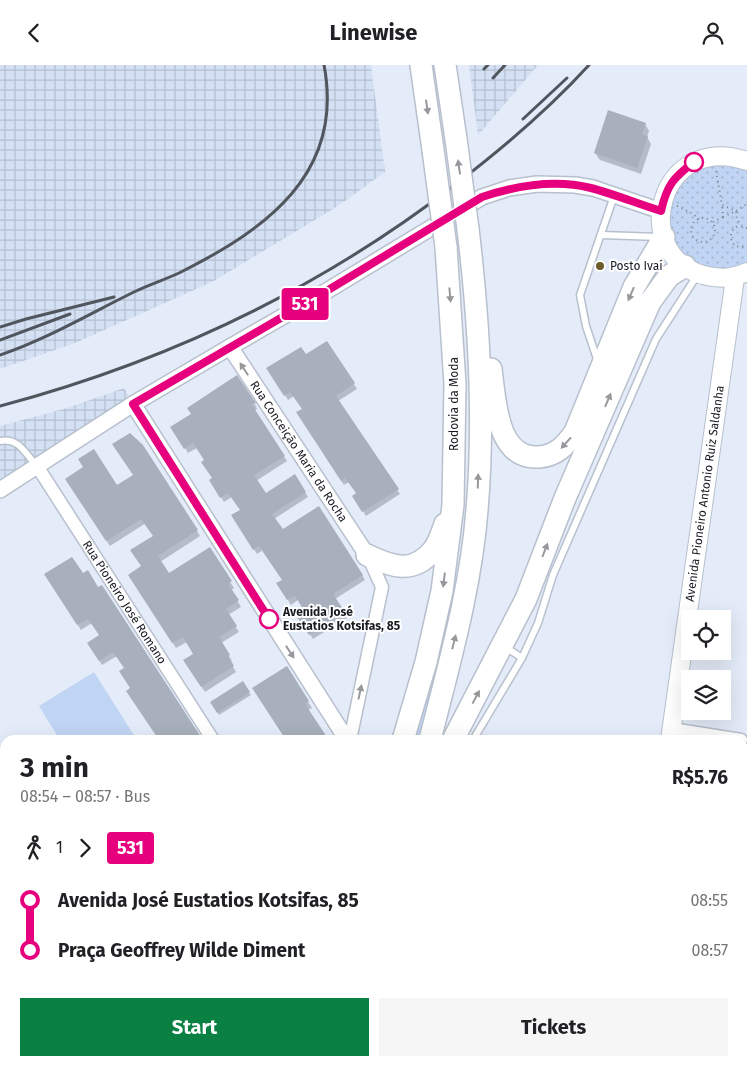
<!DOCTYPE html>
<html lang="en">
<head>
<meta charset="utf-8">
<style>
  :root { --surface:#fff; --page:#f6f6f6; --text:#202124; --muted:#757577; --accent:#0b8043 }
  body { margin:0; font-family:"Fira Sans",sans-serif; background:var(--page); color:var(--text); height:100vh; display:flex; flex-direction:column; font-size:19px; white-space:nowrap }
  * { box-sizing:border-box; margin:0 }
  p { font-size:16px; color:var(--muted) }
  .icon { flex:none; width:28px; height:28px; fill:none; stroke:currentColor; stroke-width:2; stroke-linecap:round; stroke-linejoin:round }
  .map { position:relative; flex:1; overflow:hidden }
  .panel { position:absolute; left:0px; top:670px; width:748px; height:331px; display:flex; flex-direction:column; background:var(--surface); border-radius:15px 15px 0 0; box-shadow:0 5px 20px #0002 }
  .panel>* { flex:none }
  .badge { padding:0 10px; border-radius:4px; font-size:18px; line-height:32px }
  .buttons { position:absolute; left:681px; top:545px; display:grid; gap:10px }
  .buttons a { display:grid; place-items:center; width:50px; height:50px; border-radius:0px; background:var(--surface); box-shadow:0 5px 20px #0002; font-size:25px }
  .map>.badge { position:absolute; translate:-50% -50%; box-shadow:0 0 0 2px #fff }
  .legs { display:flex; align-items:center; gap:8px; height:55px; padding:0 20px; font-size:16px }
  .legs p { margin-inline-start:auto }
  .overview { display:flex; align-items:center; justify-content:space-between; height:85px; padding:0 20px }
  h1 { font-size:28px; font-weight:700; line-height:38px }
  .primary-button { display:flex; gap:10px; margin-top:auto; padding:10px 20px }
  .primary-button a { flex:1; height:58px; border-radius:0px; background:var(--accent); color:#fff; font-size:20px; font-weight:700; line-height:58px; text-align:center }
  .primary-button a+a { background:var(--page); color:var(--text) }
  ul { padding:0 20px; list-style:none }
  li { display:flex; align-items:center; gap:18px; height:50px; font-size:19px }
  li i { display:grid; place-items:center; width:8px; height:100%; margin:0 6px; background:currentColor }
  li i::after { content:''; width:12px; height:12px; margin:-6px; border:4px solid; border-radius:50%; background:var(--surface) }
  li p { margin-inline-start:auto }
  li:first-child i { background:linear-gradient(#0000 50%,currentColor 0) }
  li:last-child i { background:linear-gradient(currentColor 50%,#0000 0) }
  header { display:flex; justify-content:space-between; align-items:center; height:65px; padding:0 20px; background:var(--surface); font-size:22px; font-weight:700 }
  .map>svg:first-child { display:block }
  .industrial { fill:url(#industrial-grid) }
  .grass { fill:#c0d4f3 }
  .park { fill:url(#park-dots) }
  .shadow { fill:#0003 }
  .building { fill:#a7b0bc }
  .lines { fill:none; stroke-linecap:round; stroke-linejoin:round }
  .service-casing { stroke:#b7c0cc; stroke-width:9 }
  .minor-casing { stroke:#b7c0cc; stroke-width:15 }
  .tertiary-casing { stroke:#b7c0cc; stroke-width:18 }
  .secondary-casing { stroke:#b7c0cc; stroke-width:20 }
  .trunk-casing { stroke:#b7c0cc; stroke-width:24 }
  .path { stroke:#7e838c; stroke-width:2; stroke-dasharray:1 4; stroke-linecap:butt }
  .service { stroke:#fff; stroke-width:6 }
  .minor { stroke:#fff; stroke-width:12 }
  .tertiary { stroke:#fff; stroke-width:15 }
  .secondary { stroke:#fff; stroke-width:18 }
  .trunk { stroke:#fff; stroke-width:21 }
  .rail { stroke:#51555d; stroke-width:3 }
  .trunk-bridge-casing { stroke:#b7c0cc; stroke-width:24; stroke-linecap:butt }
  .trunk-bridge { stroke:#fff; stroke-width:21 }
  .oneway { fill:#97989b }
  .line-1-casing { stroke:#fff; stroke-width:11 }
  .line-1 { stroke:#e6007e; stroke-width:8 }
  .stop-1-dot { fill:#fff; stroke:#e6007e; stroke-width:2.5 }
  .poi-dot { fill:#6c5c29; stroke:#fff; stroke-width:2 }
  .labels { text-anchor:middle; stroke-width:4; stroke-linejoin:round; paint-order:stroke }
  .poi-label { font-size:12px; fill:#181b20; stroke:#fff; text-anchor:start }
  .street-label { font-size:12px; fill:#181b20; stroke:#fff }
  .stop-label { font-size:12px; font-weight:bold; fill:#181b20; stroke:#fff; text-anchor:start }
</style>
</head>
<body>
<header><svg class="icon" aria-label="back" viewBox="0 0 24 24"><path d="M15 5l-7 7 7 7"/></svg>Linewise<svg class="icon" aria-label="person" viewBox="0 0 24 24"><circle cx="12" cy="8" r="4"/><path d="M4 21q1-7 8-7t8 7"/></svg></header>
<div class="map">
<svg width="747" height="1001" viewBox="0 0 747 1001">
  <defs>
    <pattern id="industrial-grid" width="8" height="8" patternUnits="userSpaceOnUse" patternTransform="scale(1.25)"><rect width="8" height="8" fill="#d4e0f4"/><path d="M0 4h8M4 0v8" fill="none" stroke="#b5c0d1"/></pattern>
    <pattern id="park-dots" width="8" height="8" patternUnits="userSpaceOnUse" patternTransform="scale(1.25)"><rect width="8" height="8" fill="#c0d4f3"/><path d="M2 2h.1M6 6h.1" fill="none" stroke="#a4b5d0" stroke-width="1.8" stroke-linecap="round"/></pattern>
  </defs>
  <rect width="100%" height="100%" fill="#e4ecf9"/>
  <!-- industrial -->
  <g class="industrial">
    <polygon points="0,0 371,0 385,107 338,141 212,217 75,278 0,304"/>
    <polygon points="469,0 538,0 478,70"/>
    <polygon points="124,323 133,339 0,425 0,361 67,343"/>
    <polygon points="0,760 5,769 5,798 0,801"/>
  </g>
  <!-- grass -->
  <g class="grass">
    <polygon points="94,607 137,675 60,675 39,641"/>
    <polygon points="431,620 437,622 423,675 415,675"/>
  </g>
  <!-- park -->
  <polygon class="park" points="695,96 747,96 747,207 698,208 664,172 677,110"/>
  <!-- shadow -->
  <g class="shadow">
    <polygon points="645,59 649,66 647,72 651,79 641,109 600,95 595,88"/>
    <polygon points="327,277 357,324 338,336 400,429 366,451 354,431 357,429 349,417 344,420 301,353 303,345 294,331 288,335 271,308 306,291"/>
    <polygon points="255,339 257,344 254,346 287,396 256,416 265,430 305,427 308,432 274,454 282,466 362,510 365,515 335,534 347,553 313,574 299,552 307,548 298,535 291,540 278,519 283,515 263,485 257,489 236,456 241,446 232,432 224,437 211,416 214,414 205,396 197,383 188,388 172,362"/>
    <polygon points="70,419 117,422 197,466 200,471 160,497 169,510 209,484 234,523 231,525 241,542 228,550 239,567 221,578 232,596 230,597 236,607 205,627 188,601 195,589 187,577 176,583 133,516 143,502 154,471 146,458 110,481"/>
    <polygon points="72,493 202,675 160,675 131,624 125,603 117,591 102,600 91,583 100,571 92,558 81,565 49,515"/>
    <polygon points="286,603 312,643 308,645 328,675 287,675"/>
    <polygon points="242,618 251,630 219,650 211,638"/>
    <polygon points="0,764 5,772 5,804 0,807"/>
    <polygon points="5,817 5,855 0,858 0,821"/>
    <polygon points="0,970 5,973 5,996 12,996 9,1001 0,1001"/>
    <polygon points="28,996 61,996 58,1001 25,1001"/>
    <polygon points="103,996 149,996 146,1001 111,1001"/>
  </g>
  <!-- building -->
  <g class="building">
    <polygon points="608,45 646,58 642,69 648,71 637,103 594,88"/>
    <polygon points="327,276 355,318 336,331 399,424 362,447 352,431 356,428 345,413 341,416 296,347 302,344 290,327 284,331 266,303 301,282 306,289"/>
    <polygon points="237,310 256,338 252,340 285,391 254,410 266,428 295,409 306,427 272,449 283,464 319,441 363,510 333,529 345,547 309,570 297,552 305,547 295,531 287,535 276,518 282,515 259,481 253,485 231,450 240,445 228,428 220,433 209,415 212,413 201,397 204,395 193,378 184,384 170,362 191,349 187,343"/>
    <polygon points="130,368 143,380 198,465 158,491 169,508 210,482 232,516 228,519 239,535 226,544 237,561 219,572 230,590 228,591 234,601 201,622 183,595 193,589 183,572 172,578 128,510 141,501 130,485 153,471 141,454 106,476 65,414 83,402 78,394 94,384 117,420 133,410 112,379"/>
    <polygon points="72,492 83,508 88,505 98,522 102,520 203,675 159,675 126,626 130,623 119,606 124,603 113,587 99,596 87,578 99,570 88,554 77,560 44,509"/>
    <polygon points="287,601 309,636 305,639 329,675 286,675 252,623"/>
    <polygon points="243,616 250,627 217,648 210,637"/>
  </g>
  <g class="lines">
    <defs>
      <g id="service">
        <polyline points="601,170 660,172"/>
        <polyline points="598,297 586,261 580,230 614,131"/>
        <path d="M0 376C18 372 25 388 36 400"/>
        <polyline points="522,593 538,558 553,510 656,274 698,209"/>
        <polyline points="473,675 522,593 505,582"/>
        <polyline points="0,898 5,896"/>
        <polyline points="10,1001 12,996"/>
        <polyline points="158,1001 162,996"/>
        <polyline points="194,1001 199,996"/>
        <polyline points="290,1001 293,996"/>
        <polyline points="337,1001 340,996"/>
      </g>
      <g id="minor">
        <path id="s1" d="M37 401 213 675"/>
        <polyline points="672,664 741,675"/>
        <polyline points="350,675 382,522 368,491"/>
        <polyline points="742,840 747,840"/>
      </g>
      <g id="tertiary">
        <path id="s2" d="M230 282 367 490"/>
        <polyline points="133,339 347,675"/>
        <polyline points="0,425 133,339 230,282 315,233 482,132 509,123 537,119 575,120 593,123 661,146"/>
      </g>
      <g id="secondary">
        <path d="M747 96C658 66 629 189 703 210 719 214 732 214 747 207"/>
        <path id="s3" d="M670 675 735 213"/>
        <polyline points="623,1001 624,996"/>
      </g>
      <g id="trunk">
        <polyline points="421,0 433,85"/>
        <polyline points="445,0 456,74"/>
        <path d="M491 304C495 333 496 395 539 392 556 391 566 380 575 367L634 222 664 172"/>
        <path d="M367 490C392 502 414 510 434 484 439 477 442 467 445 459"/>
        <polyline points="403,675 426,597 442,526 453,440 455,319 446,182"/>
        <path d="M430 675C449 599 471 523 477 445 485 352 479 256 468 164"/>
        <polyline points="453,675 526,534 565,433 650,237 669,211 685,201"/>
        <polyline points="235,1001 238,996"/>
        <polyline points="265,1001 268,996"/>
      </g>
    </defs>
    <!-- service casing -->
    <use href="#service" class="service-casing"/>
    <!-- minor casing -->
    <use href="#minor" class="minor-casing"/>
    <!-- tertiary casing -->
    <use href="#tertiary" class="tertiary-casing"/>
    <!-- secondary casing -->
    <use href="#secondary" class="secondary-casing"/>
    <!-- trunk casing -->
    <use href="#trunk" class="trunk-casing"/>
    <!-- path -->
    <g class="path">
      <polyline points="716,106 722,140 736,146 747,139"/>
      <polyline points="677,141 693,149 699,154"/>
      <polyline points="723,152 736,146 737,155 742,160"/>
      <circle cx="703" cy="165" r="12"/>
      <polyline points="713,157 723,152 722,140"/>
      <path d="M747 163C726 153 725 190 747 180"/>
    </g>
    <!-- service -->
    <use href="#service" class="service"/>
    <!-- minor -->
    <use href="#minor" class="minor"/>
    <!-- tertiary -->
    <use href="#tertiary" class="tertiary"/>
    <!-- secondary -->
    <use href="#secondary" class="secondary"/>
    <!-- trunk -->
    <use href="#trunk" class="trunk"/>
    <!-- rail -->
    <g class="rail">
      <polyline points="484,4 488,0"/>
      <polyline points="493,13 505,0"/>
      <polyline points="523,54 567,13"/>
      <polyline points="0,262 26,254 114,232"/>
      <polyline points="0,275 70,249"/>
      <path d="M0 290C47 274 89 249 134 227 148 220 164 215 179 208 265 165 345 109 324 0"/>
      <path d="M0 341C166 297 320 224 456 119 503 83 549 44 589 0"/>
    </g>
    <defs>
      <g id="trunk-bridge">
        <polyline points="456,74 468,164"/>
        <polyline points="433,85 446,182"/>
      </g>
    </defs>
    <!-- trunk-bridge casing -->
    <use href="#trunk-bridge" class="trunk-bridge-casing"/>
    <!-- trunk-bridge -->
    <use href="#trunk-bridge" class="trunk-bridge"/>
  </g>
  <!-- one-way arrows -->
  <defs><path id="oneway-solid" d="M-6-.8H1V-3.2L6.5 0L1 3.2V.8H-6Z" transform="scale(1.25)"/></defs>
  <g class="oneway">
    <use href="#oneway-solid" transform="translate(427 42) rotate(82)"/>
    <use href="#oneway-solid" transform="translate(459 102) rotate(-98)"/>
    <use href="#oneway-solid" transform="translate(631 229) rotate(113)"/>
    <use href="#oneway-solid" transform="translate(450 230) rotate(85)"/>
    <use href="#oneway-solid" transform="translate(244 304) rotate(-123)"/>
    <use href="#oneway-solid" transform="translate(608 335) rotate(-67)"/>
    <use href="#oneway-solid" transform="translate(566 378) rotate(132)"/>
    <use href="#oneway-solid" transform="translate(478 416) rotate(-88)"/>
    <use href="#oneway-solid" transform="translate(545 485) rotate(-69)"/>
    <use href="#oneway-solid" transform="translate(444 515) rotate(97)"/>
    <use href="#oneway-solid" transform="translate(454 577) rotate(-76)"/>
    <use href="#oneway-solid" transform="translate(290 587) rotate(57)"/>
    <use href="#oneway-solid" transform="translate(360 627) rotate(-78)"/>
    <use href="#oneway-solid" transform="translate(476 632) rotate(-62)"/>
  </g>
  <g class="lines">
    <defs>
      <path id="line-1" d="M269 554 133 339 315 233 482 132C518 120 554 114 591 123 614 129 638 139 661 146 667 120 673 113 694 97"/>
    </defs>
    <!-- line-1 casing -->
    <use href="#line-1" class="line-1-casing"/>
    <!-- line-1 -->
    <use href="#line-1" class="line-1"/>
  </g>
  <!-- markers -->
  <g class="stop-1-dot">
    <circle cx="694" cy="97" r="9"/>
    <circle cx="269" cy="554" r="9"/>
  </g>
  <circle class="poi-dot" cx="600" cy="201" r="5"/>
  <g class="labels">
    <!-- poi labels -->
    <g class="poi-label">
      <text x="610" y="205">Posto Ivaí</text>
    </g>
    <!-- street labels -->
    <g class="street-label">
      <text transform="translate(454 339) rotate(-90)" y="4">Rodovia da Moda</text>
      <text dy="4" stroke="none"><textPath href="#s2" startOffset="125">Rua Conceição Maria da Rocha</textPath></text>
      <text dy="4" stroke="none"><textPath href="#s3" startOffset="249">Avenida Pioneiro Antonio Ruiz Saldanha</textPath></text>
      <text dy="4" stroke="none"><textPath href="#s1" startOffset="162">Rua Pioneiro José Romano</textPath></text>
    </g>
    <!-- stop labels -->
    <g class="stop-label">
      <text x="283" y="551">Avenida José<tspan x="283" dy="14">Eustatios Kotsifas, 85</tspan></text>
    </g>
  </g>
</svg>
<div class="buttons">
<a><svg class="icon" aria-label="locate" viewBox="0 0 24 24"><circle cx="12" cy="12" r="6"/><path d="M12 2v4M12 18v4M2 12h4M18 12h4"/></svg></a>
<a><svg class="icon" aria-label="layers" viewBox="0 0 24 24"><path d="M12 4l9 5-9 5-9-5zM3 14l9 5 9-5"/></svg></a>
</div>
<b class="badge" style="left:305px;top:239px;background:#e6007e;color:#fff">531</b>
<section class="panel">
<div class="overview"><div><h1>3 min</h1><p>08:54 – 08:57 · Bus</p></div><b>R$5.76</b></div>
<div class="legs"><svg class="icon" aria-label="walk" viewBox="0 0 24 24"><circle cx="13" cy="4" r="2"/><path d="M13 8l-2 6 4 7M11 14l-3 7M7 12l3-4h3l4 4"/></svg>1<svg class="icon" aria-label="forward" viewBox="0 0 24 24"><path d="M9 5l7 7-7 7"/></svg><b class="badge" style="background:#e6007e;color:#fff">531</b></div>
<ul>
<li><i style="color:#e6007e"></i><b>Avenida José Eustatios Kotsifas, 85</b><p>08:55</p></li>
<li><i style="color:#e6007e"></i><b>Praça Geoffrey Wilde Diment</b><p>08:57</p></li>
</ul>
<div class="primary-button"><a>Start</a><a>Tickets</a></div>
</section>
</div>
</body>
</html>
